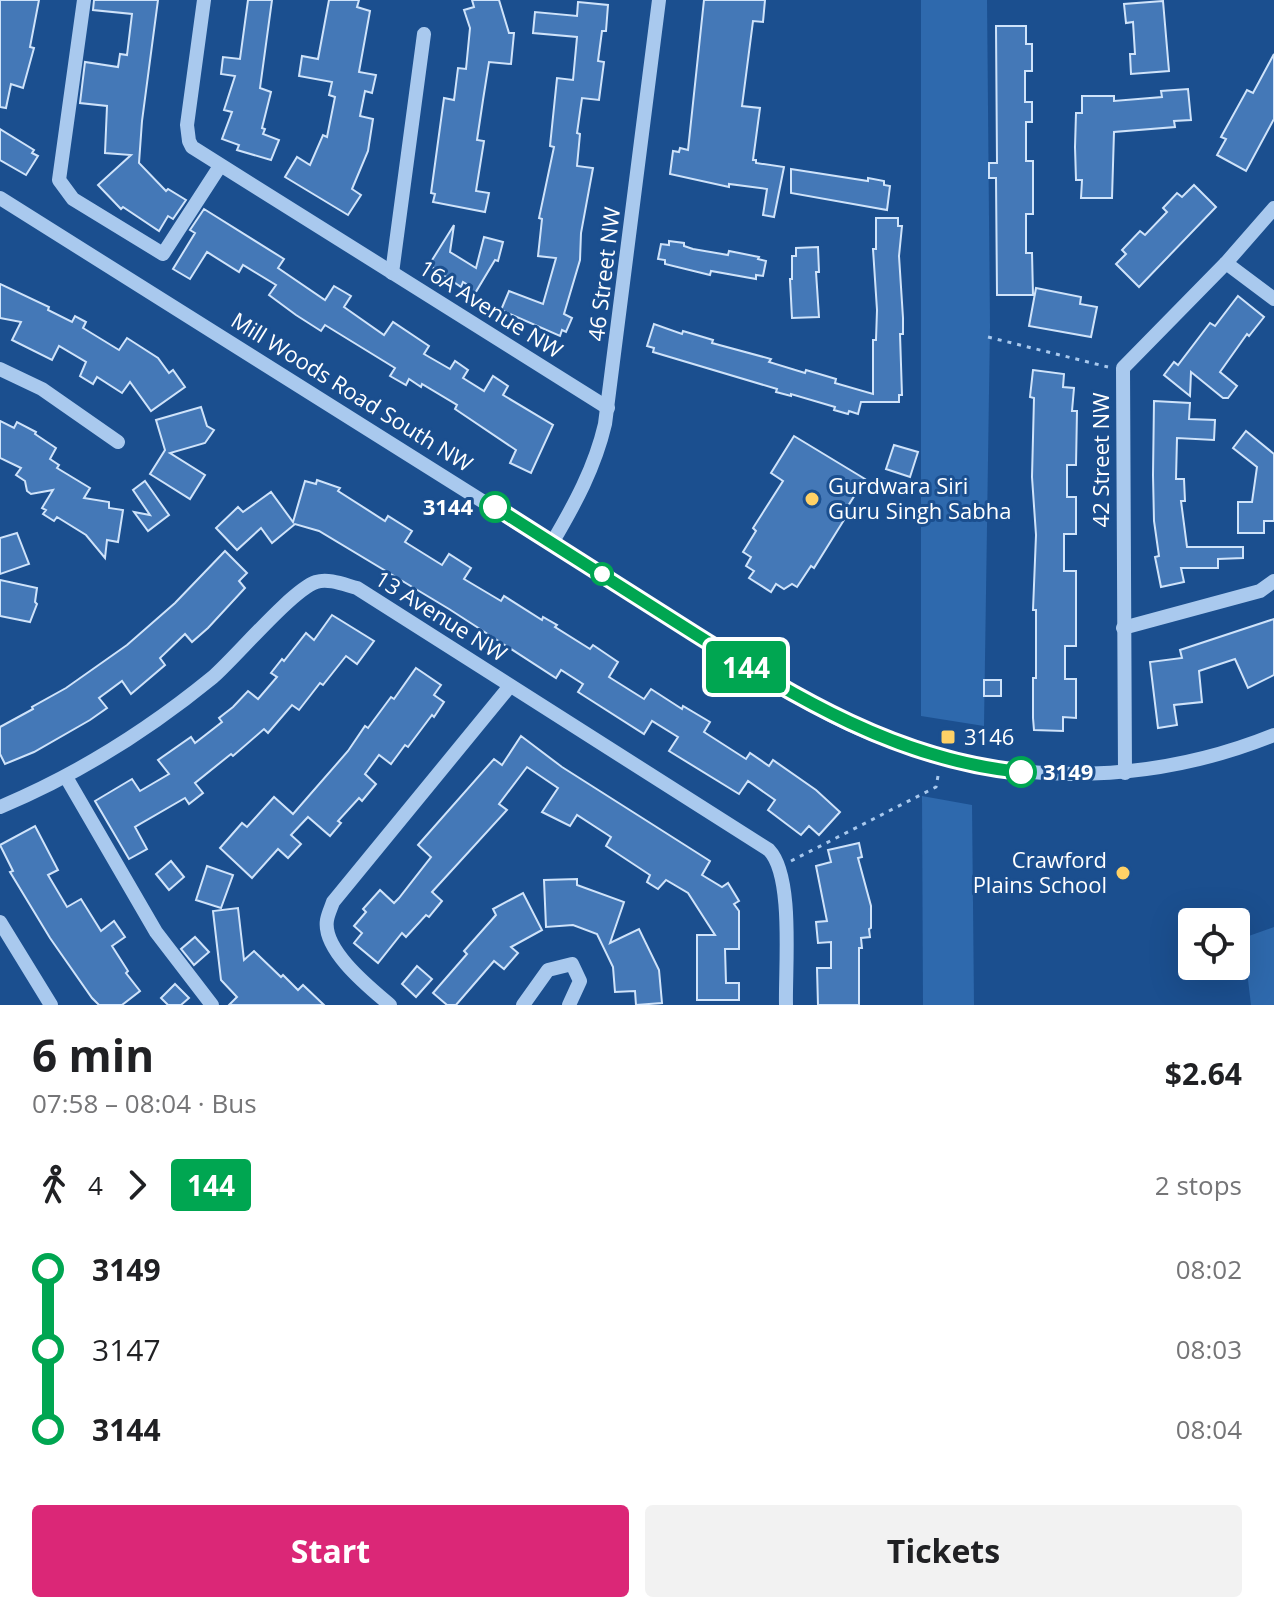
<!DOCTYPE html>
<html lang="en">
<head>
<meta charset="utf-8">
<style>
  :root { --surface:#fff; --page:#f2f2f2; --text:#202124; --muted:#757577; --accent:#db2777 }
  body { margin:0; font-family:"Open Sans",sans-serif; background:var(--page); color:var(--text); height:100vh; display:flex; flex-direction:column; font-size:30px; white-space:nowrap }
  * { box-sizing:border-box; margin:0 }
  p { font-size:26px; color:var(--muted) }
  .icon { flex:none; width:44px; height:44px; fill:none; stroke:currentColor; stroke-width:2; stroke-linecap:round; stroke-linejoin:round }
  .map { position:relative; height:1005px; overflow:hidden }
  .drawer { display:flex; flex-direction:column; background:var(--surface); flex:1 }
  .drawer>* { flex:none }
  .badge { padding:0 16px; border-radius:6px; font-size:28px; line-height:52px }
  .buttons { position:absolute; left:1178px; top:908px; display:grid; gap:16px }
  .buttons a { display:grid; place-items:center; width:72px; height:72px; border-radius:8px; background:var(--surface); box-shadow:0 8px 32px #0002; font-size:40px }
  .map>.badge { position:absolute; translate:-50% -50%; box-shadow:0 0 0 4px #fff }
  .legs { display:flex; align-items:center; gap:12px; height:88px; padding:0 32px; font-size:26px }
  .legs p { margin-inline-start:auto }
  .headline { display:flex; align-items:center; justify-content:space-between; height:136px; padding:0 32px }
  h1 { font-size:44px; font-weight:700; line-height:60px }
  .button { display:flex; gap:16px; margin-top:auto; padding:16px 32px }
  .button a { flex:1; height:92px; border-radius:8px; background:var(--accent); color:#fff; font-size:32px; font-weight:700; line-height:92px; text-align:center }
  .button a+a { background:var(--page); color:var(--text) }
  ul { padding:0 32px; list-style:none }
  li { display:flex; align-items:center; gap:28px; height:80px; font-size:30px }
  li i { display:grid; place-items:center; width:12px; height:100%; margin:0 10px; background:currentColor }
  li i::after { content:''; width:20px; height:20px; margin:-10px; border:6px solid; border-radius:50%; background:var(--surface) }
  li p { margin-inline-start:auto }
  li:first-child i { background:linear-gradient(#0000 50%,currentColor 0) }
  li:last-child i { background:linear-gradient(currentColor 50%,#0000 0) }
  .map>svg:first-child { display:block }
  .green { fill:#2e69ad }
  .building { fill:#4478b7; stroke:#cfe3fa; stroke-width:2 }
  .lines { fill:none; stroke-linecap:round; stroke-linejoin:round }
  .path { stroke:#a9c9ee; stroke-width:3; stroke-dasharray:4 6; stroke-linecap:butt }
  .minor { stroke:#a9c9ee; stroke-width:14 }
  .line-1-casing { stroke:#fff; stroke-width:18 }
  .line-1 { stroke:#00a651; stroke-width:12 }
  .poi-dot { fill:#ffd166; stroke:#1b4f8f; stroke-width:3 }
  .stop-1-dot { fill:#fff; stroke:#00a651; stroke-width:4 }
  .labels { text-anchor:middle; stroke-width:6; stroke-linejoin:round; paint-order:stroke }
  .street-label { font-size:22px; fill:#fff; stroke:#1b4f8f }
  .poi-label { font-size:22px; fill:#fff; stroke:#1b4f8f; text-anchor:start }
  .stop-label { font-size:22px; font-weight:bold; fill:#fff; stroke:#1b4f8f; text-anchor:end }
</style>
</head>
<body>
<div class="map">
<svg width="1274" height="1005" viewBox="0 0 1274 1005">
  <rect width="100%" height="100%" fill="#1b4f8f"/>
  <!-- green -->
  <g class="green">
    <polygon points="921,0 987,0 990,326 984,726 921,716"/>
    <polygon points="922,796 972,805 974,1005 923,1005"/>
    <polygon points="1274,927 1274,1005 1251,1005 1243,938"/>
  </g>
  <!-- building -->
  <g class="building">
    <polygon points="0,0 39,0 30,47 34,48 23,88 11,84 6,108 0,107"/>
    <polygon points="94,0 158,0 142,121 139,163 166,191 168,189 186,200 173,219 168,216 159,231 123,207 121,209 98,185 131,155 105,153 107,106 80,103 85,62 118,67 120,54 127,55 132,14 93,10"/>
    <polygon points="248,0 272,0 260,88 271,92 262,128 265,129 263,134 279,140 271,160 237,150 239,145 222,139 232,112 224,110 235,76 221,74 223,57 240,59"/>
    <polygon points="329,0 359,0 357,7 370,11 359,72 376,75 372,93 365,91 360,116 373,119 368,151 352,189 361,195 348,215 285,177 297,157 310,165 323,135 327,137 335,97 329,95 332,82 299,76 302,56 318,59"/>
    <polygon points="472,0 499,0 509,33 514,33 511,64 489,62 483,100 477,140 484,141 476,191 489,193 485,212 433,202 435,194 431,193 444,98 454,100 458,68 466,69 470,28 464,10 474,7"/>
    <polygon points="704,0 765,0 763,22 753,21 742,106 760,108 753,160 756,160 756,163 784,167 774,217 763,215 767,189 729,184 729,187 670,174 673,151 679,152 680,148 688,150"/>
    <polygon points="1163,1 1169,71 1131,74 1130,54 1135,54 1133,22 1126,23 1124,4"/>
    <polygon points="578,2 608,5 606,31 602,31 598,61 604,62 599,100 582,98 577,133 580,134 577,166 593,168 581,233 580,260 564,314 572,318 566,332 562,330 560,336 501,310 509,291 543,304 556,258 538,256 542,219 539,218 554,147 550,146 557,78 573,80 577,37 533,33 535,12 577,16"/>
    <polygon points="996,26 1026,26 1026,44 1032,44 1032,71 1025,71 1025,102 1032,102 1032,122 1026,122 1026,161 1033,161 1033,214 1026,214 1026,253 1032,253 1033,295 997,295 996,178 989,178 989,163 997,163"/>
    <polygon points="1274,54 1274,119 1246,171 1217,155 1226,139 1221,137 1247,90 1253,93"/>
    <polygon points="1188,89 1191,120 1174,121 1175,127 1114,132 1112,198 1081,198 1082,180 1076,180 1075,147 1076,113 1082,113 1082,96 1114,96 1114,101 1162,97 1161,91"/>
    <polygon points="0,129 34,150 32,153 38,156 26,175 0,160"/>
    <polygon points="791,169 868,181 868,178 884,181 884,185 890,186 887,210 791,193"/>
    <polygon points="1194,185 1216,207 1139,287 1116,264 1126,254 1122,250 1140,231 1145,235 1167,212 1163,208 1177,193 1182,197"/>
    <polygon points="204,209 284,259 278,268 325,300 334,286 351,296 344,307 384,335 393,322 429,346 424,354 450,369 455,361 468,370 463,378 484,391 493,376 508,386 503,395 553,425 531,473 510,463 516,450 455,409 457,405 422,384 421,387 409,379 406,385 390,376 395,368 325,325 321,331 296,315 269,295 276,285 243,265 239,272 207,252 190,279 173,269 195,233 190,230"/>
    <polygon points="876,218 898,218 898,226 902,226 899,256 903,318 903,334 900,334 902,395 899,395 899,402 861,402 858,414 849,411 848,414 834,410 835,407 791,394 791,396 776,392 777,389 653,352 654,348 647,346 654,324 682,334 683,331 713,340 712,343 771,359 769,362 805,373 806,370 836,379 835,383 873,394 873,340 876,340 877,310 873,249 876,249"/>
    <polygon points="454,225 450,252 476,268 484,237 503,242 498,261 495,260 471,300 467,299 471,287 463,282 461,287 429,265"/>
    <polygon points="669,241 684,243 684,246 693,249 728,255 729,251 759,257 758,259 766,261 763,276 756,275 756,279 711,271 710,275 665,264 665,260 658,259 661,244 669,245"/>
    <polygon points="818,247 819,272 816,272 819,317 792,318 790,279 792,279 792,256 796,256 796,248"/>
    <polygon points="0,284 49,307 48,310 72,322 75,316 86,322 83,328 119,350 127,338 158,358 169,373 173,370 185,387 151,411 130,382 122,393 97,377 93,384 80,376 86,362 59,346 52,360 12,340 21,322 0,318"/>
    <polygon points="1036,288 1081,297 1080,304 1097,307 1091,337 1029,326"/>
    <polygon points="1238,296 1264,317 1249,336 1247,334 1220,372 1237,386 1228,398 1223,398 1191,372 1190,396 1164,375 1174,362 1178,365 1210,323 1215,326"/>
    <polygon points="1033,370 1064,374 1063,387 1074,388 1072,411 1077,411 1076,465 1067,465 1067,497 1076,497 1076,534 1064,534 1064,571 1076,571 1076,646 1065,646 1065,679 1076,679 1076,718 1063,717 1063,731 1034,730 1033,718 1033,678 1036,678 1036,610 1033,610 1036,535 1032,477 1034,398 1030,397"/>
    <polygon points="1154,401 1190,403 1189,419 1215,420 1214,440 1177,438 1176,479 1184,479 1185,501 1181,501 1187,547 1243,547 1243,558 1218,559 1218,568 1181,568 1184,582 1161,587 1155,557 1159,556 1154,521 1153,475"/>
    <polygon points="201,407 207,426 214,430 205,443 170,453 205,475 190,499 150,474 165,450 156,420"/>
    <polygon points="0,421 14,428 17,422 36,432 35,434 56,448 50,459 59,465 57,468 90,488 84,498 109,502 109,508 123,510 118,542 107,540 105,558 86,535 57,517 54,521 43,514 46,510 42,508 53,490 31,494 27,491 25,481 16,475 21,468 0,458"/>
    <polygon points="1246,431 1274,454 1274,521 1264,521 1264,533 1238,533 1238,502 1252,502 1257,467 1233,448"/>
    <polygon points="794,436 865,479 841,517 844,520 814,568 811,566 797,587 792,584 784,589 776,584 771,592 749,578 754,571 746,566 751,557 743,552 756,531 753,528 783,481 771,473"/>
    <polygon points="894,445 918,452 910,477 886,469"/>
    <polygon points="317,480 340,488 338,491 385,521 388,516 412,531 405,542 442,565 449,554 471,568 464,579 501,601 504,596 542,620 543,617 557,625 555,627 590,649 593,645 618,662 609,677 644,699 651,689 682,709 683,706 710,722 704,732 746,759 750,753 769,766 773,760 816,790 840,812 819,835 809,826 801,835 768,810 775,800 748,781 739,794 669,751 678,737 652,721 644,734 578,692 583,684 561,670 556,678 449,609 319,531 295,524 272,543 261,528 237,550 216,528 238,507 243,512 271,492 293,522 305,481 316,484"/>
    <polygon points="145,481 169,515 148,531 134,512 150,515 133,490"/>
    <polygon points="17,533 29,564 0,574 0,538"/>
    <polygon points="225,551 247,573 239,581 245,588 208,628 192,642 185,634 160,658 165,665 131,694 122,681 99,698 107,708 90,720 34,752 5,764 0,754 0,727 33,709 32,707 66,688 127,645 175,603"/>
    <polygon points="0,580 37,588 35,602 37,604 30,622 0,616"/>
    <polygon points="332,615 374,641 357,664 346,656 323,685 320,683 299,710 292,705 268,733 264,729 233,756 231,754 195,783 203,793 189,804 185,798 135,827 147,849 129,859 95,801 132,779 140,791 169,774 158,760 191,737 195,743 222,722 219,718 233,707 248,691 258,699 277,677 271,673 282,659 284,661 306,633 314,640"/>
    <polygon points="1274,619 1274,675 1248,688 1235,659 1199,671 1202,702 1174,705 1177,725 1158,728 1150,662 1182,658 1180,650"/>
    <polygon points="416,668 441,685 434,695 444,702 434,717 432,715 408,747 405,745 391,764 379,755 365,774 376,784 362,801 359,798 338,821 341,823 330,836 308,817 291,835 301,844 288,858 278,849 252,878 220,848 242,823 247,827 274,797 293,814 348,751 365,726 368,728 391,697 394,699"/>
    <rect x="984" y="680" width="17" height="16"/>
    <polygon points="521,736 562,767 710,861 702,875 722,887 728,883 739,901 734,904 739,911 739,949 725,949 726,983 739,983 739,1000 697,1000 697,935 715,935 688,893 666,880 658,889 647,882 650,875 606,846 611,837 577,815 570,826 542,812 558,788 527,767 499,804 507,810 432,892 442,901 429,917 426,915 406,937 402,933 378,963 354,943 362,933 354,926 366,912 363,909 380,890 394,903 399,898 431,857 418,845 494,759 502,765"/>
    <polygon points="35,826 58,870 48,875 67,907 81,899 101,931 114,921 125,937 112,946 128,971 126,973 140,991 122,1005 99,1005 92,998 50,938 10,872 13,871 0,845"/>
    <polygon points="859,843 862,857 858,858 871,906 871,928 869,929 870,937 861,938 862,948 859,948 859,1005 818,1005 817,968 831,968 831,942 818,943 816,922 827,921 816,866 831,862 828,850"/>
    <polygon points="171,861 184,877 169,890 156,874"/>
    <polygon points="207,866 233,875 221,908 196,900"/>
    <polygon points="577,879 577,885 624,902 610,943 639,929 659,970 662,1003 636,1005 635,991 615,992 613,967 597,934 573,925 546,927 544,880"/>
    <polygon points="523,893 542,930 511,947 518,953 504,969 494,961 456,1005 447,1005 433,993 467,954 464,951 496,915 493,909"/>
    <polygon points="238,908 244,960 254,951 281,977 283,975 298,990 303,985 324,1005 229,1005 237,997 221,980 213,911"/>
    <polygon points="195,937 209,952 194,965 181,949"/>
    <polygon points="417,966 432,979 416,997 402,984"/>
    <polygon points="175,984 189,998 181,1005 168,1005 161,998"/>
  </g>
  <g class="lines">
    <!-- path -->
    <g class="path">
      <polyline points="988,337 1108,367"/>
      <polyline points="791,861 936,787 938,776"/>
    </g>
    <!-- minor -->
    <g class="minor">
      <polyline points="84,0 59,180 73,199 163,254 220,166"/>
      <polyline points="204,0 187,125 189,141 192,147 608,408"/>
      <path d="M0 198 775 685C807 702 838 721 872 734 1001 787 1145 787 1274 735"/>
      <polyline points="1226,263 1274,299"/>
      <polyline points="392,273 424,34"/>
      <polyline points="0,369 42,389 118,442"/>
      <path d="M552 543C575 504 595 467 605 424L659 0"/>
      <polyline points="1123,628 1260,591 1274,581"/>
      <polyline points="1125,773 1123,368 1226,263 1274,208"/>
      <polyline points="66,777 156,932 212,1005"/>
      <path d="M0 807C79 774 147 731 213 677 236 657 292 590 316 582 329 578 345 585 357 588L769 850C794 876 785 968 786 1005"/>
      <polyline points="0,922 51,1005"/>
      <path d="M390 1005C370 988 322 950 327 920 328 914 331 908 333 902L510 686"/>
      <polyline points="523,1005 548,970 572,964 580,981 569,1005"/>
    </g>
  </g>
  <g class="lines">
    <defs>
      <path id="line-1" d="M495 507C562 549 628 592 695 634 797 698 898 760 1021 772"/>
    </defs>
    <!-- line-1 casing -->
    <use href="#line-1" class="line-1-casing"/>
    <!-- line-1 -->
    <use href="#line-1" class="line-1"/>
  </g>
  <!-- markers -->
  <g class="poi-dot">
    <circle cx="812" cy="499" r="8"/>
    <rect x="940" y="729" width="16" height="16" rx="4"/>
    <circle cx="1123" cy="873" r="8"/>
  </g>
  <g class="stop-1-dot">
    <circle cx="495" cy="507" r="14"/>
    <circle cx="602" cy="574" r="10"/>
    <circle cx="1021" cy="772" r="14"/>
  </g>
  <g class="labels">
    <!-- street labels -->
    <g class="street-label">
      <text transform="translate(604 274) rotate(-83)" y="8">46 Street NW</text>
      <text transform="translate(491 309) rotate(32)" y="8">16A Avenue NW</text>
      <text transform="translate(352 392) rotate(32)" y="8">Mill Woods Road South NW</text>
      <text transform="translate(1101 460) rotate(-90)" y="8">42 Street NW</text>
      <text transform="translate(441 616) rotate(32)" y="8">13 Avenue NW</text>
    </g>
    <!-- poi labels -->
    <g class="poi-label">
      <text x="828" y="494">Gurdwara Siri<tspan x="828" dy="25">Guru Singh Sabha</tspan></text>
      <text x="964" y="745">3146</text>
      <text x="1107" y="868" text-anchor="end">Crawford<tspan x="1107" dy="25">Plains School</tspan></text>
    </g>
    <!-- stop labels -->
    <g class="stop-label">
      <text x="473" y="515">3144</text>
      <text x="1043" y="780" text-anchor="start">3149</text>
    </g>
  </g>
</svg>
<div class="buttons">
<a><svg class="icon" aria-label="locate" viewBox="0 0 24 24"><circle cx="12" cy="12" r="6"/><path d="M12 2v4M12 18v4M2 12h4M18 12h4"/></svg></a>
</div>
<b class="badge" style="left:746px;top:667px;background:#00a651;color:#fff">144</b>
</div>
<section class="drawer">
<div class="headline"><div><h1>6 min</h1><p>07:58 – 08:04 · Bus</p></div><b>$2.64</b></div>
<div class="legs"><svg class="icon" aria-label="walk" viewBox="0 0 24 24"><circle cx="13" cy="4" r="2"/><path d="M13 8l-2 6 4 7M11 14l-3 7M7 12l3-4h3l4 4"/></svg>4<svg class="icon" aria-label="forward" viewBox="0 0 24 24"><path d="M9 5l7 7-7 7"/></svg><b class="badge" style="background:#00a651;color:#fff">144</b><p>2 stops</p></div>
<ul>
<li><i style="color:#00a651"></i><b>3149</b><p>08:02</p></li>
<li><i style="color:#00a651"></i><span>3147</span><p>08:03</p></li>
<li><i style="color:#00a651"></i><b>3144</b><p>08:04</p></li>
</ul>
<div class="button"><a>Start</a><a>Tickets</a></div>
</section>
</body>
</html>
